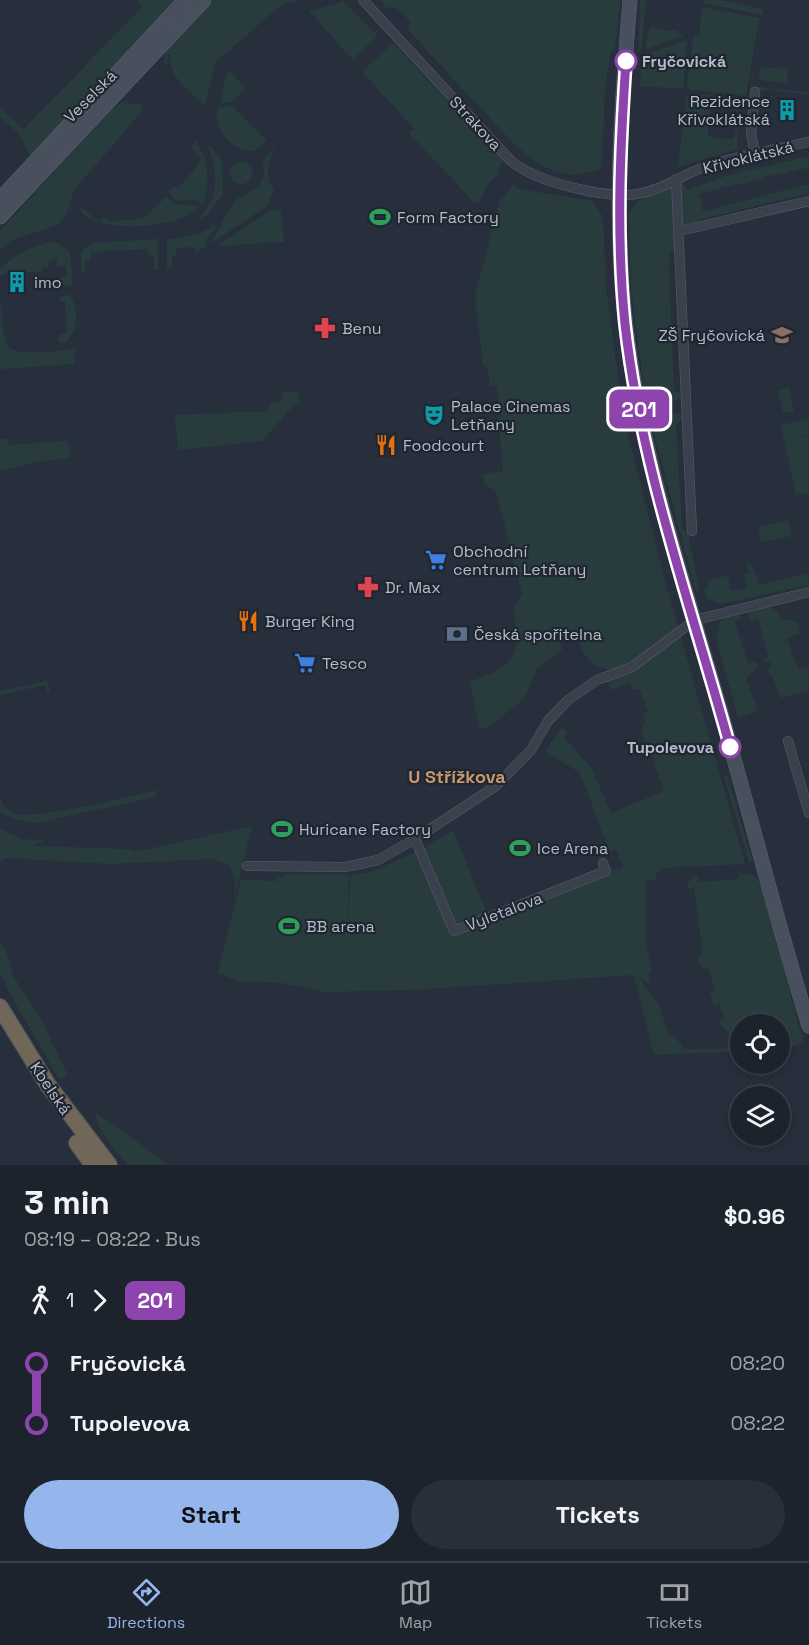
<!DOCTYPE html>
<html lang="en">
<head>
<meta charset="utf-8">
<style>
  :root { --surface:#1c232c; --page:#292f38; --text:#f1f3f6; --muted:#a0a4a9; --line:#3a4048; --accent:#94b6ed }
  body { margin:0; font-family:"Space Grotesk",sans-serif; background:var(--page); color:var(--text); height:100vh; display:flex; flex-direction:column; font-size:22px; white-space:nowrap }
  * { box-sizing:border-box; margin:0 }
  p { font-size:20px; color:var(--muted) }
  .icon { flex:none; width:33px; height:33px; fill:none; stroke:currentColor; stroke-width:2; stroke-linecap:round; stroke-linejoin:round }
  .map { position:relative; height:1165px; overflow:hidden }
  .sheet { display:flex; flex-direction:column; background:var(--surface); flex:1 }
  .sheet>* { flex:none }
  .badge { padding:0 12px; border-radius:9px; font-size:21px; line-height:39px }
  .buttons { position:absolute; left:730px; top:1014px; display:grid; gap:12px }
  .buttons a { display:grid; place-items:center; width:60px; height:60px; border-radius:50%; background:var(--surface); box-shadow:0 3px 9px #0003,0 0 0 2px var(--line); font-size:30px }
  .map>.badge { position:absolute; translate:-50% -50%; box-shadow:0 0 0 3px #fff }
  .legs { display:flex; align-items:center; gap:9px; height:66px; padding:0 24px; font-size:20px }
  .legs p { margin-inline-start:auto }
  .overview { display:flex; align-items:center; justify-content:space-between; height:102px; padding:0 24px }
  h1 { font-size:33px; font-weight:600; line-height:45px }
  .button { display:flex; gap:12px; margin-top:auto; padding:12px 24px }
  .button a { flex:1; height:69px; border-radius:36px; background:var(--accent); color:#111; font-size:24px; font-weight:600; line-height:69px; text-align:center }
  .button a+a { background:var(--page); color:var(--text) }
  ul { padding:0 24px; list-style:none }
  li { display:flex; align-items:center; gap:21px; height:60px; font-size:22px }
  li i { display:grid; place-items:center; width:9px; height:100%; margin:0 8px; background:currentColor }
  li i::after { content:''; width:15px; height:15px; margin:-8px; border:4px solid; border-radius:50%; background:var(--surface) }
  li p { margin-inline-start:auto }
  li:first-child i { background:linear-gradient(#0000 50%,currentColor 0) }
  li:last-child i { background:linear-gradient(currentColor 50%,#0000 0) }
  .tab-bar { display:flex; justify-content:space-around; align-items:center; height:84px; border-top:2px solid var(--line); background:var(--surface); font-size:16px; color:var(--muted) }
  .tab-bar a { display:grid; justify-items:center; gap:3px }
  .tab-bar .current { color:var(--accent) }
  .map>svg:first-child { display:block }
  .green { fill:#293c3d }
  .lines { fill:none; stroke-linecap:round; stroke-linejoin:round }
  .street-casing { stroke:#585f6a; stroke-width:10 }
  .secondary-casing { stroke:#585f6a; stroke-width:15 }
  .highway-casing { stroke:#454c57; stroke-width:18 }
  .street { stroke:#3a414c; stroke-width:9 }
  .secondary { stroke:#48505e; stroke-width:14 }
  .highway { stroke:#716758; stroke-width:16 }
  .line-1-casing { stroke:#fff; stroke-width:14 }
  .line-1 { stroke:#8e44ad; stroke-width:9 }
  .stop-1-dot { fill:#fff; stroke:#8e44ad; stroke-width:3 }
  .labels { text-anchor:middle; stroke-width:4.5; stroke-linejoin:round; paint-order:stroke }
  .stop-label { font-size:16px; font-weight:bold; fill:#b6bcc7; stroke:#1f2631; text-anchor:start }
  .street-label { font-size:16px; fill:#b6bcc7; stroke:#1f2631 }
  .poi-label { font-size:16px; fill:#b6bcc7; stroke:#1f2631; text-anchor:start }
  .neighbourhood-label { font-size:18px; font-weight:bold; fill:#ca976e; stroke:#1f2631 }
</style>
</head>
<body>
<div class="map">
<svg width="809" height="1165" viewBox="0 0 809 1165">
  <rect width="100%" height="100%" fill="#262f3b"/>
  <!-- green -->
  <g class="green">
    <polygon points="138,0 178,0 31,157 19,134 0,117 0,107 24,129 142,7"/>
    <path d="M213 0H301L282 4 216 62 205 106C190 91 168 78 171 56L168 55 167 65H164L165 53 172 44Z"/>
    <polygon points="342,0 378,35 353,60 309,11 339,3"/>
    <polygon points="380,0 621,0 615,48 611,50 605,89 602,165 598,171 573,175 554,171 536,163 515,145 408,30 410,21 395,7 387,8"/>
    <polygon points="640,0 646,0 642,47 638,53"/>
    <polygon points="703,0 718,0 763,9 752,86 809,93 809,95 768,89 751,95 750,93 762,15 704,3"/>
    <polygon points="702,7 759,18 746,96 691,90 687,87 693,38 699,34"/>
    <polygon points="650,26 668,31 676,30 683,36 647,49 645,46"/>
    <polygon points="687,40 683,89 640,86 642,55"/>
    <polygon points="393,43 504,161 499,166 499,173 488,184 480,202 475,203 409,133 414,128 362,72"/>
    <polygon points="760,67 788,69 787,83 759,80"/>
    <polygon points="227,72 232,73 246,88 232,102 220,103"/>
    <polygon points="690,93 739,98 736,120 737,110 710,108 708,136 717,139 734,139 735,130 738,130 737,149 678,167 686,98"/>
    <polygon points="133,97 126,102 128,104 140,104 144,109 74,190 67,214 58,225 14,239 0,249 0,231 114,107"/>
    <path d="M233 106 267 141 255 151C233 153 210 129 218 108Z"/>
    <path d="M196 141C209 161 211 182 202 204L198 200 176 201 168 193 174 186 177 189 193 171 201 158 191 147Z"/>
    <path d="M210 146 222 160 223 194 207 215 199 220 198 219C219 199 219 173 208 148Z"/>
    <path d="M275 146C269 163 263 173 274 191L266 207 210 244 235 200 260 186 264 175 263 160Z"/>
    <polygon points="809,156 809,167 793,172 787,171 787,173 762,177 762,179 741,185 740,183 699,194 703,211 809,184 809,193 698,220 698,222 683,230 674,250 670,252 669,268 674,391 681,393 681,398 672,402 650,400 645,395 631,289 629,212 639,201 681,182 688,190 722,177"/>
    <circle cx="241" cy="173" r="11"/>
    <path d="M514 184 519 189 593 201 603 217 606 288 623 415 667 588 745 864 663 868 656 874V879L645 881 646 944 652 971H649L650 985 641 977 644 987 658 1003 669 1035H674L684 1049H721L728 1046C732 1034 727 1030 718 1022L724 1018 719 1004 714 1006 710 992 715 991 708 968 702 969 697 957 703 955 694 888H687L688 883 693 877H698V882L739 879V874L753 875 760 881 803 1041 795 1046 780 1048V1024H741V1051L654 1055 634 975 413 990 324 992 282 983 239 981 218 973 241 880 277 881V877H285V874L349 875 348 973 350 876 371 872 418 851 454 935 623 867 616 849 610 853 580 773 545 751 561 728 568 733 564 738 591 767 611 813 664 791 654 763 655 758 651 756 641 732 645 720 642 714 648 711 639 689 633 690 630 683 611 690 608 682 616 678 612 669C588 668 582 652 575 632L559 637 562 650 537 669 525 698 486 729 479 727 470 681C513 669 524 654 513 610L522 594 496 491 484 484 483 474 503 471 498 417H501L496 385 490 386 487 367 483 366 475 296 500 201Z"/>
    <path d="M166 197 174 204 199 206C194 210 189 215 183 218 161 227 85 235 79 205L99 222 103 217 111 221 142 219Z"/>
    <polygon points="281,210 284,242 216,246 270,211"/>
    <polygon points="217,225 205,242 207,246 195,253 195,247 176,248 176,254 172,257 172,268 167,268 167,240 198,234"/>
    <polygon points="158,239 158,270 154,270 154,258 148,256 147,249 91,252 91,259 85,261 86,271 81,273 81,252 92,243"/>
    <path d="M56 242 70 252 73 284 67 287 59 283 58 278 66 277V267L57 266V259L49 261 48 267 41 268 42 272 6 273 0 276V270C14 253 36 244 56 242Z"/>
    <path d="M68 294C81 306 78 337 62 344L58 341 59 335 67 333 65 303 60 301 59 298Z"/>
    <path d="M0 303C4 315 1 334 7 345 14 358 60 350 75 349V364L0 369Z"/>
    <polygon points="789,388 794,411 783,413 778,391"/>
    <polygon points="298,391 300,404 294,405 262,441 178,450 175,415 269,411 269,404 281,401 284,392"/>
    <polygon points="658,411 673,412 682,416 682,420 676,425 682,529 688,532 700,595 695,589 650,418"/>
    <polygon points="809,418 809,435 791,439 809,436 809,492 796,495 781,425"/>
    <polygon points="0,439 8,439 9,445 68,441 70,458 36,462 0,471"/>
    <polygon points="788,520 792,536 761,542 758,527"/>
    <polygon points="747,560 754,569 759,585 809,573 809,585 721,604 708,599 703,589 708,588 707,581 730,575 728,578 731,591 747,588 744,574 749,573"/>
    <polygon points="771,606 784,620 797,621 800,633 787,639 798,669 809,666 809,690 781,698 772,675 769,676 767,668 771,667 770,662 762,661 768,656 758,618 750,621 748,614 751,611"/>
    <polygon points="737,614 743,617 735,622 748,663 756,662 758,667 746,679 758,711 738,717 716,639 721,619"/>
    <polygon points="47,681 50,691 47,692 45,685 0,695 0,691"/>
    <polygon points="727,775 753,862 749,862 724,776"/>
    <path d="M157 790 155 797 36 823 16 820 0 812V796C2 804 5 810 14 813 38 821 128 796 157 790Z"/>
    <polygon points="252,826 235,896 235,879 229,865 212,859 111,864 6,858 0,861 0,829 21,839 46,840 34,846 127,849 135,852"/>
    <polygon points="453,830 487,914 457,926 424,848"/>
    <polygon points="0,942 9,958 12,974 40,1017 68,1076 59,1079 9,992 0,972"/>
    <path d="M95 1112 161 1159 166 1165H128C114 1149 99 1134 95 1112Z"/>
  </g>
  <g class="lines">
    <defs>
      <g id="street">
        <path d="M363 0 511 161C536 182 610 201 642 193 666 188 687 172 710 165 742 155 776 149 809 142"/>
        <polyline points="755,154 751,134 755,92"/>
        <polyline points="676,179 692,531"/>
        <polyline points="680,231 809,201"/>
        <polyline points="788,741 809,813"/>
        <polyline points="415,839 454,931 606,871 603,863"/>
        <polyline points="247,866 345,867 378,860 415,839 496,786 531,750 548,721 568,700 597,680 632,667 695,620 809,592"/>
      </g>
      <g id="secondary">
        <path d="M630 0C621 109 613 218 626 327 641 452 681 574 716 695 748 805 775 916 809 1026"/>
        <polyline points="0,199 185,0"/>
        <polyline points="0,217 204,0"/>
      </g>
      <g id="highway">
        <polyline points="0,1007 48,1085 109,1165"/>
        <polyline points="77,1143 93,1165"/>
      </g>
    </defs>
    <!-- street casing -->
    <use href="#street" class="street-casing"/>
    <!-- secondary casing -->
    <use href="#secondary" class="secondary-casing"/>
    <!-- highway casing -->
    <use href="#highway" class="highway-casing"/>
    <!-- street -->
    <use href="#street" class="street"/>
    <!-- secondary -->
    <use href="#secondary" class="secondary"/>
    <!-- highway -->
    <use href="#highway" class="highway"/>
  </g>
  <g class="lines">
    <defs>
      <path id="line-1" d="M626 61C620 149 616 236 625 324 641 468 692 608 730 747"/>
    </defs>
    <!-- line-1 casing -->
    <use href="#line-1" class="line-1-casing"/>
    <!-- line-1 -->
    <use href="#line-1" class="line-1"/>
  </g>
  <!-- icons -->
  <defs>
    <symbol id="building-bare" viewBox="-9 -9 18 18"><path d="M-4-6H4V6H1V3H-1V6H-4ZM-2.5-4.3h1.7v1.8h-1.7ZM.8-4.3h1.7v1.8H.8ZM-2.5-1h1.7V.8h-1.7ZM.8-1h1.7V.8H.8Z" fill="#0f9aa8" stroke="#1f2631" stroke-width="2.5" paint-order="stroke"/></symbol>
    <symbol id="stadium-bare" viewBox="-9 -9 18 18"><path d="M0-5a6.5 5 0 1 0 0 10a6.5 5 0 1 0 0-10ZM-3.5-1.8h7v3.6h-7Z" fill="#2e9e5b" stroke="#1f2631" stroke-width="2.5" paint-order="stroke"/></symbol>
    <symbol id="pharmacy-bare" viewBox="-9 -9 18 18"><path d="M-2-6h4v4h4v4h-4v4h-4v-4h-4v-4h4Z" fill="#e0444e" stroke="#1f2631" stroke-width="2.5" paint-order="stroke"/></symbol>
    <symbol id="school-bare" viewBox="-9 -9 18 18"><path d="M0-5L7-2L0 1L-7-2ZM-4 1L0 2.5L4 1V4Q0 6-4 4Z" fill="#8d6e63" stroke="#1f2631" stroke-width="2.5" paint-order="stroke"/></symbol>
    <symbol id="theatre-bare" viewBox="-9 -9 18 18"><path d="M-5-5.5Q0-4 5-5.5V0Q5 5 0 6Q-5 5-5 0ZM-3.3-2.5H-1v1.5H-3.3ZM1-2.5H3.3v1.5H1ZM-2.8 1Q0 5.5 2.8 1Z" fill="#0f9aa8" stroke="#1f2631" stroke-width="2.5" paint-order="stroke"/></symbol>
    <symbol id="restaurant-bare" viewBox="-9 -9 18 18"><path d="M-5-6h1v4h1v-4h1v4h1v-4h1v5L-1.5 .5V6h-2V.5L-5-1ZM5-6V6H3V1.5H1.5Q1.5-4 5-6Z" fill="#e8710a" stroke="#1f2631" stroke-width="2.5" paint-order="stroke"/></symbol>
    <symbol id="supermarket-bare" viewBox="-9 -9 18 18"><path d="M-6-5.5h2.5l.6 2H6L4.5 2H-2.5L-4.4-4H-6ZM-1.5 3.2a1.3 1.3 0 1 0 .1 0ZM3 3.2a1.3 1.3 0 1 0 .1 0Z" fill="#3f7fe0" stroke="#1f2631" stroke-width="2.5" paint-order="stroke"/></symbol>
    <symbol id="bank-bare" viewBox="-9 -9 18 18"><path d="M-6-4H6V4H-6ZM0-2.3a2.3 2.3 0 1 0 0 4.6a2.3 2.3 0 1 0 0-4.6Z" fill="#5c6f8a" stroke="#1f2631" stroke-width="2.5" paint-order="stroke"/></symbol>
  </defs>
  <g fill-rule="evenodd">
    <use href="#building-bare" x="772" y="95" width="30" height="30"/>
    <use href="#stadium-bare" x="365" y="202" width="30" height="30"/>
    <use href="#building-bare" x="2" y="267" width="30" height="30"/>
    <use href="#pharmacy-bare" x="310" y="313" width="30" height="30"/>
    <use href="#school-bare" x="767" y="320" width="30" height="30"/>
    <use href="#theatre-bare" x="419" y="400" width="30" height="30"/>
    <use href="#restaurant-bare" x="371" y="430" width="30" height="30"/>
    <use href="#supermarket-bare" x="421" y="545" width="30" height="30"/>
    <use href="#pharmacy-bare" x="353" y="572" width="30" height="30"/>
    <use href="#restaurant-bare" x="233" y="606" width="30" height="30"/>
    <use href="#bank-bare" x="442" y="619" width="30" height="30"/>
    <use href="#supermarket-bare" x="290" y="648" width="30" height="30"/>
    <use href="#stadium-bare" x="267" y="814" width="30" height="30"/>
    <use href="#stadium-bare" x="505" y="833" width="30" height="30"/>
    <use href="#stadium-bare" x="274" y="911" width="30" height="30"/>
  </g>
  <!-- markers -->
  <g class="stop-1-dot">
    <circle cx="626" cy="61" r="10"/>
    <circle cx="730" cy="747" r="10"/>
  </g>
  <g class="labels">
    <!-- stop labels -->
    <g class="stop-label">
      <text x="642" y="67">Fryčovická</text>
      <text x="714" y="753" text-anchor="end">Tupolevova</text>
    </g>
    <!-- street labels -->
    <g class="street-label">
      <text transform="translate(90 96) rotate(-45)" y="6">Veselská</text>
      <text transform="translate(476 123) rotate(47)" y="6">Strakova</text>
      <text transform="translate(748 157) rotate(-14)" y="6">Křivoklátská</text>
      <text transform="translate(504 911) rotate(-21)" y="6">Vyletalova</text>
      <text transform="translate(51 1088) rotate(56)" y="6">Kbelská</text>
    </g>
    <!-- poi labels -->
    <g class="poi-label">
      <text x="770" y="107" text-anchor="end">Rezidence<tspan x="770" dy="18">Křivoklátská</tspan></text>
      <text x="397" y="223">Form Factory</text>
      <text x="34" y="288">imo</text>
      <text x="342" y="334">Benu</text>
      <text x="765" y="341" text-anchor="end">ZŠ Fryčovická</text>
      <text x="451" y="412">Palace Cinemas<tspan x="451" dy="18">Letňany</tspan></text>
      <text x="403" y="451">Foodcourt</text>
      <text x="453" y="557">Obchodní<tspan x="453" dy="18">centrum Letňany</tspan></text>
      <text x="385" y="593">Dr. Max</text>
      <text x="265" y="627">Burger King</text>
      <text x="474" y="640">Česká spořitelna</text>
      <text x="322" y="669">Tesco</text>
      <text x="299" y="835">Huricane Factory</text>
      <text x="537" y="854">Ice Arena</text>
      <text x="306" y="932">BB arena</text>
    </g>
    <!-- neighbourhood labels -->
    <g class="neighbourhood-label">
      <text x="457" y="783">U Střížkova</text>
    </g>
  </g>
</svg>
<div class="buttons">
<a><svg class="icon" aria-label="locate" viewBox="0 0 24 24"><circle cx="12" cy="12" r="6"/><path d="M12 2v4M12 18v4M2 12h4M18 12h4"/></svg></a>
<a><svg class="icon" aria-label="layers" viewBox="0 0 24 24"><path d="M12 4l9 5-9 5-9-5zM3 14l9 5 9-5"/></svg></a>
</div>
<b class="badge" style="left:639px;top:409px;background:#8e44ad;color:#fff">201</b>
</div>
<section class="sheet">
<div class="overview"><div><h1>3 min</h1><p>08:19 – 08:22 · Bus</p></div><b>$0.96</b></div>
<div class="legs"><svg class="icon" aria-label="walk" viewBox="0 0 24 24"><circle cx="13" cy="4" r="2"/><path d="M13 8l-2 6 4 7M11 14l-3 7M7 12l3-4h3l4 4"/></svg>1<svg class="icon" aria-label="forward" viewBox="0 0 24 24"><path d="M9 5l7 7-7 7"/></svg><b class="badge" style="background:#8e44ad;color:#fff">201</b></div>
<ul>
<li><i style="color:#8e44ad"></i><b>Fryčovická</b><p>08:20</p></li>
<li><i style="color:#8e44ad"></i><b>Tupolevova</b><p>08:22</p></li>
</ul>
<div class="button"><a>Start</a><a>Tickets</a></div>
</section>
<nav class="tab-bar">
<a class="current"><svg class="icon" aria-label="directions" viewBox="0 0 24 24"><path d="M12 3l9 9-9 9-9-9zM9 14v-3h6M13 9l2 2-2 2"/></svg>Directions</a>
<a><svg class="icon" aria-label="map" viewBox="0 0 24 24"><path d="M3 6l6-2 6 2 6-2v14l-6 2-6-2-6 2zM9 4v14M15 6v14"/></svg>Map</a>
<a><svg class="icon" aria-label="tickets" viewBox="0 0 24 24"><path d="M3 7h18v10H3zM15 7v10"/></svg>Tickets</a>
</nav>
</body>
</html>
